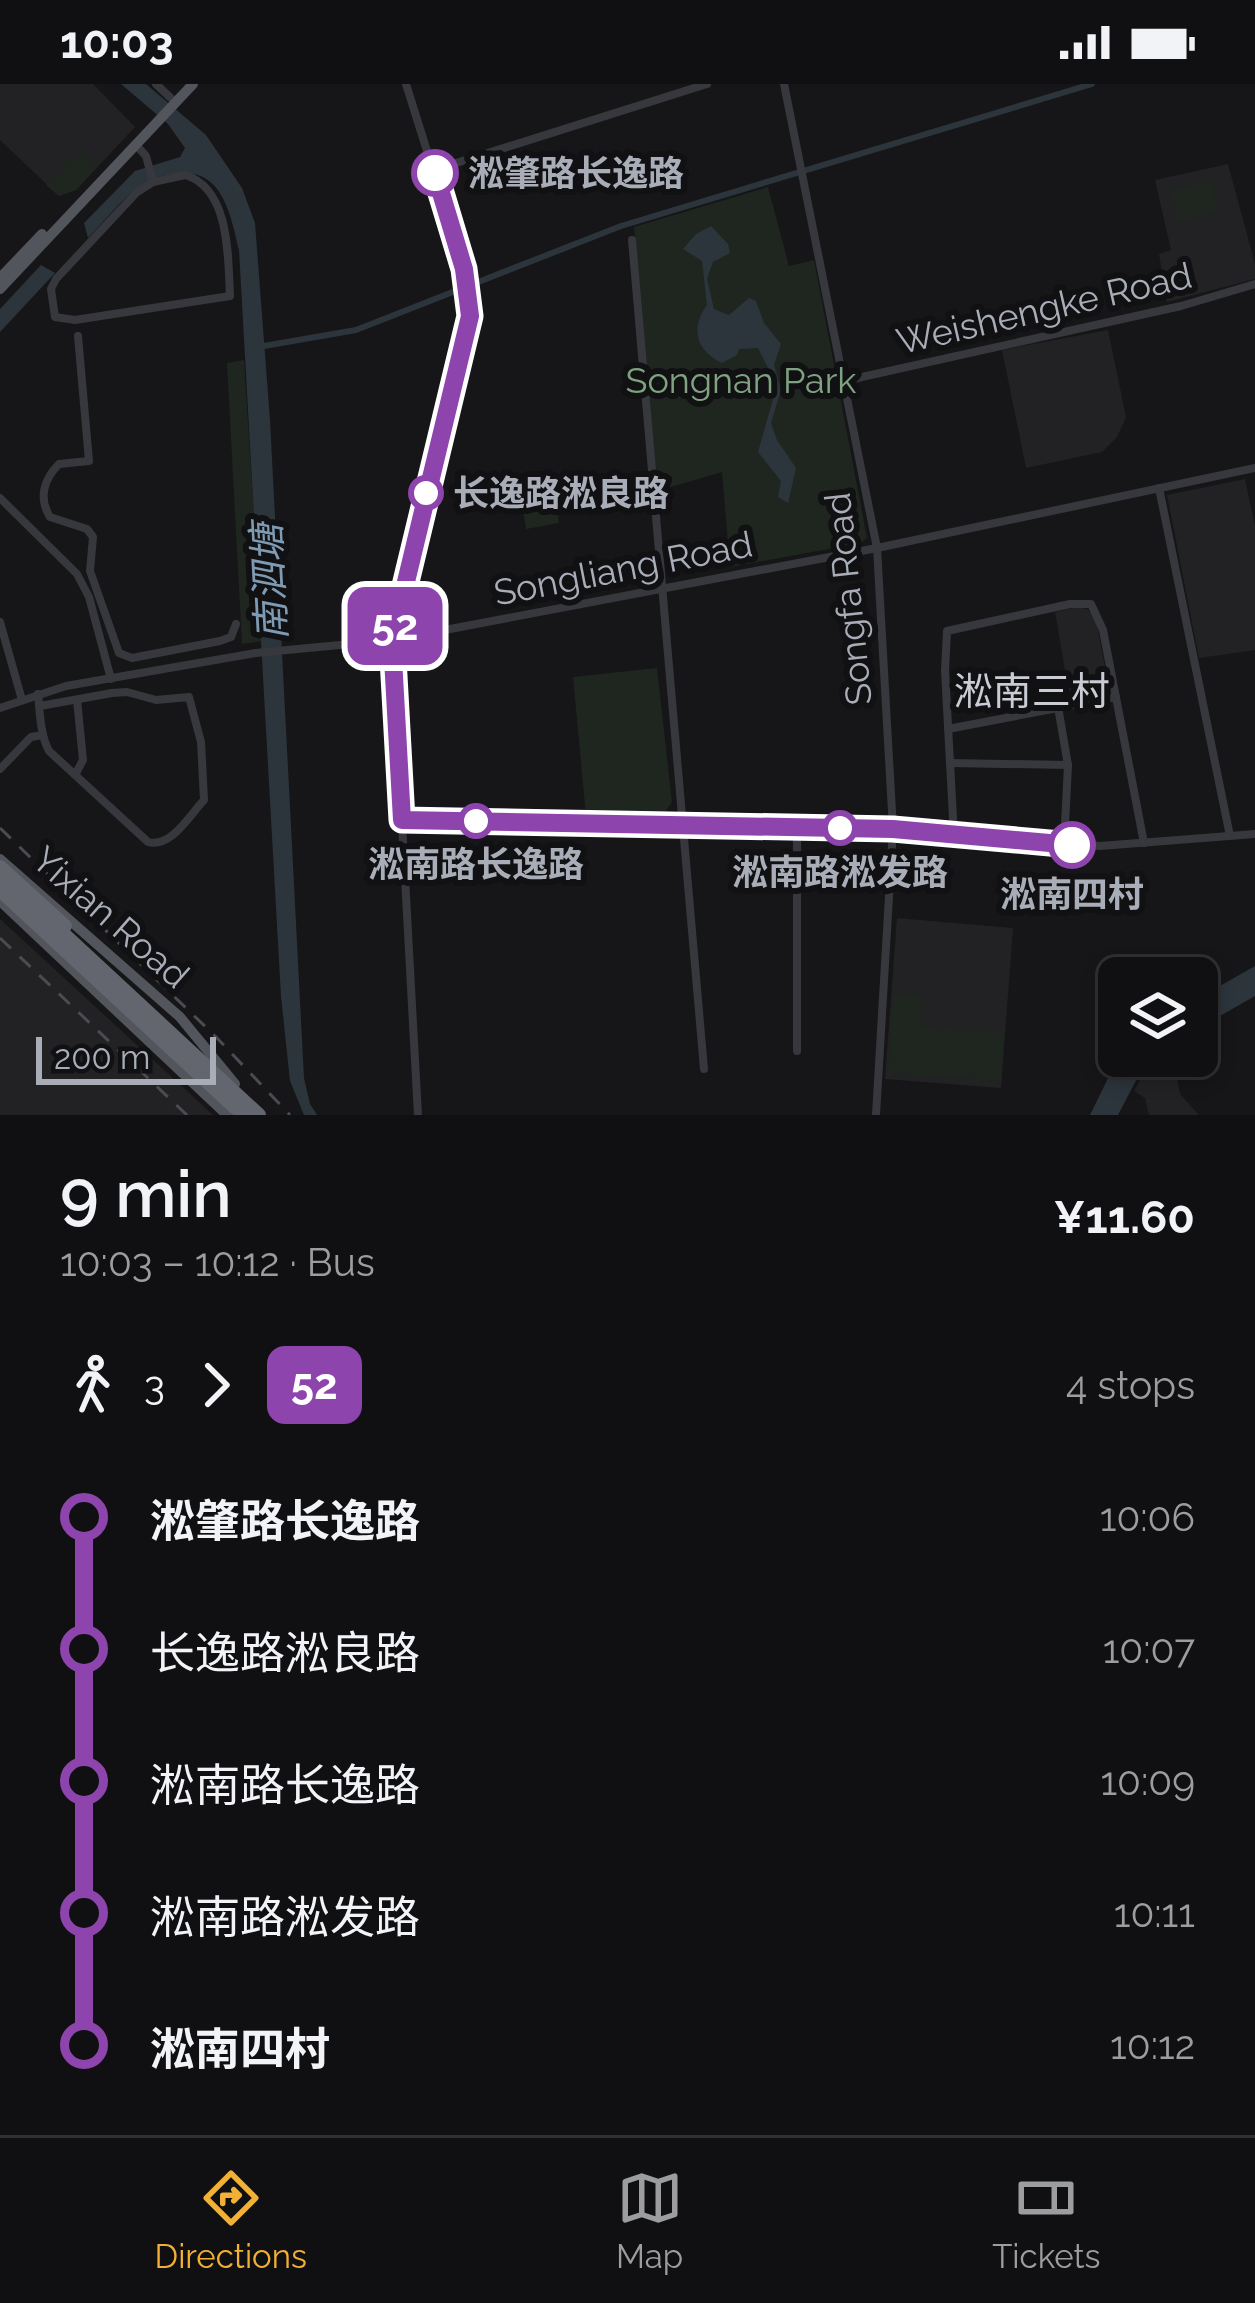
<!DOCTYPE html>
<html lang="en">
<head>
<meta charset="utf-8">
<style>
  :root { --surface:#101012; --page:#1e1e20; --text:#f1f3f6; --muted:#9c9d9f; --line:#303032; --accent:#f2b134 }
  body { margin:0; font-family:Raleway,"Noto Sans SC",sans-serif; background:var(--page); color:var(--text); height:100vh; display:flex; flex-direction:column; font-size:45px; white-space:nowrap }
  * { box-sizing:border-box; margin:0 }
  p { font-size:39px; color:var(--muted) }
  .icon { flex:none; width:66px; height:66px; fill:none; stroke:currentColor; stroke-width:2; stroke-linecap:round; stroke-linejoin:round }
  .map { position:relative; height:1031px; overflow:hidden }
  .drawer { display:flex; flex-direction:column; background:var(--surface); flex:1 }
  .drawer>* { flex:none }
  .badge { padding:0 24px; border-radius:18px; font-size:42px; line-height:78px }
  .fabs { position:absolute; left:1098px; top:873px; display:grid; gap:24px }
  .fabs a { display:grid; place-items:center; width:120px; height:120px; border-radius:18px; background:var(--surface); box-shadow:0 6px 18px #0003,0 0 0 3px var(--line); font-size:60px }
  .scale { position:absolute; left:36px; bottom:30px; width:180px; box-sizing:border-box; padding-left:12px; border:6px solid #a8adb8; border-top:0; font-size:33px; line-height:42px; white-space:nowrap; color:#a8adb8; -webkit-text-stroke:9px #111113; paint-order:stroke }
  .map>.badge { position:absolute; translate:-50% -50%; box-shadow:0 0 0 6px #fff }
  .legs { display:flex; align-items:center; gap:18px; height:132px; padding:0 60px; font-size:39px }
  .legs p { margin-inline-start:auto }
  .headline { display:flex; align-items:center; justify-content:space-between; height:204px; padding:0 60px }
  h1 { font-size:66px; font-weight:600; line-height:90px }
  ul { padding:0 60px; list-style:none }
  li { display:flex; align-items:center; gap:42px; height:132px; font-size:45px }
  li i { display:grid; place-items:center; width:18px; height:100%; margin:0 15px; background:currentColor }
  li i::after { content:''; width:30px; height:30px; margin:-15px; border:9px solid; border-radius:50%; background:var(--surface) }
  li p { margin-inline-start:auto }
  li:first-child i { background:linear-gradient(#0000 50%,currentColor 0) }
  li:last-child i { background:linear-gradient(currentColor 50%,#0000 0) }
  .status { display:flex; justify-content:space-between; align-items:center; height:84px; padding:0 60px; background:var(--surface); direction:ltr }
  .status svg { height:33px; fill:currentColor }
  .tab-bar { display:flex; justify-content:space-around; align-items:center; height:168px; border-top:3px solid var(--line); background:var(--surface); font-size:33px; color:var(--muted) }
  .tab-bar a { display:grid; justify-items:center; gap:6px }
  .tab-bar .on { color:var(--accent) }
  .map>svg:first-child { display:block }
  .built { fill:#222225 }
  .green { fill:#1e261f }
  .water { fill:#2c353c }
  .lines { fill:none; stroke-linecap:round; stroke-linejoin:round }
  .canal { stroke:#2c353c; stroke-width:6 }
  .minor { stroke:#37383d; stroke-width:8 }
  .major { stroke:#53555c; stroke-width:10 }
  .highway { stroke:#63666e; stroke-width:14 }
  .rail { stroke:#4a4c52; stroke-width:3; stroke-dasharray:15 12; stroke-linecap:butt }
  .highway-bridge { stroke:#63666e; stroke-width:14 }
  .line-1-casing { stroke:#fff; stroke-width:27 }
  .line-1 { stroke:#8e44ad; stroke-width:18 }
  .stop-1-dot { fill:#fff; stroke:#8e44ad; stroke-width:6 }
  .labels { text-anchor:middle; stroke-width:12; stroke-linejoin:round; paint-order:stroke }
  .stop-label { font-size:36px; font-weight:bold; fill:#a8adb8; stroke:#111113 }
  .street-label { font-size:36px; fill:#a8adb8; stroke:#111113 }
  .park-label { font-size:36px; fill:#7fa381; stroke:#111113 }
  .water-label { font-size:39px; font-style:italic; fill:#7f9bb3; stroke:#111113 }
  .neighbourhood-label { font-size:39px; fill:#c9ccd4; stroke:#111113 }
</style>
</head>
<body>
<div class="status"><b>10:03</b><svg viewBox="0 0 49 12"><path d="M0 12V9h3v3zM5 12V6h3v6zM10 12V3h3v9zM15 12V0h3v12zM26 1h20v11H26zM47 4h2v5h-2z"/></svg></div>
<div class="map">
<svg width="1255" height="1031" viewBox="0 0 1255 1031">
  <rect width="100%" height="100%" fill="#161618"/>
  <!-- built -->
  <g class="built">
    <polygon points="0,0 93,0 135,43 76,106 59,112 0,56"/>
    <polygon points="1228,80 1255,180 1255,195 1167,218 1159,170 1171,166 1155,96"/>
    <polygon points="1108,246 1126,333 1117,353 1102,368 1026,384 1002,266"/>
    <polygon points="1245,395 1255,442 1255,566 1199,574 1167,411"/>
    <polygon points="1077,523 1087,525 1096,535 1110,609 1070,616 1055,528"/>
    <polygon points="897,834 1013,844 1001,1004 885,995"/>
    <polygon points="0,835 213,1031 0,1031"/>
    <polygon points="1164,972 1173,972 1180,1010 1199,1031 1149,1031 1145,1014 1134,1007 1145,987"/>
  </g>
  <!-- green -->
  <g class="green">
    <polygon points="80,67 97,83 76,106 59,112 46,101"/>
    <polygon points="1212,97 1218,129 1177,137 1171,105"/>
    <polygon points="768,103 789,182 814,176 867,454 861,459 730,483 722,388 657,407 634,143"/>
    <polygon points="244,276 262,557 242,560 227,279"/>
    <polygon points="553,402 559,439 526,445 520,408"/>
    <polygon points="657,584 672,718 663,731 586,732 573,593"/>
    <polygon points="893,909 922,911 921,944 1004,949 1001,997 888,989"/>
  </g>
  <!-- water -->
  <g class="water">
    <path d="M121 0H146L206 51 242 104 255 139 270 336 304 994 310 1020 317 1031H304L290 997 281 912 239 166C231 131 222 83 177 90 164 91 151 93 141 101 121 115 105 137 88 154L84 139 135 87 180 73 185 64 168 40Z"/>
    <path d="M711 142 728 160 730 169 713 178 707 195 714 225 729 231 749 214 756 217 764 239 781 260 774 281 781 306 771 339 777 356 796 384 788 419 778 413 781 397 758 368 775 308V298L758 264 739 265 737 271 722 279C696 267 690 244 707 221L702 177 683 165 696 150Z"/>
    <polygon points="41,181 55,189 0,248 0,225"/>
    <polygon points="1255,882 1255,912 1197,945 1197,915"/>
    <polygon points="1119,972 1155,972 1143,983 1118,1031 1090,1031"/>
  </g>
  <g class="lines">
    <!-- canal -->
    <polyline class="canal" points="258,263 356,246 621,142 1092,0"/>
    <!-- minor -->
    <g class="minor">
      <polyline points="156,0 175,18"/>
      <polyline points="406,0 464,185 470,231 392,556 418,1031"/>
      <polyline points="784,0 877,464 893,745 876,1031"/>
      <polyline points="136,61 146,72 153,98"/>
      <polyline points="434,86 707,0"/>
      <path d="M185 91C230 104 228 173 230 212L75 236 55 233 51 205 56 195 137 108 153 98Z"/>
      <polyline points="632,156 704,985"/>
      <path d="M78 252 89 377 59 380C44 395 38 414 50 433L87 445 93 453 90 487 119 569 132 574 220 557 231 553 236 540"/>
      <polyline points="844,297 1181,222 1255,200"/>
      <polyline points="1159,404 1230,752"/>
      <polyline points="0,414 77,490 89,513 111,595"/>
      <polyline points="0,538 22,616"/>
      <path d="M38 610C40 629 40 650 49 667L148 758C171 764 189 732 204 716L201 658 189 613 156 616 127 608 112 609 40 622"/>
      <polyline points="1058,623 1068,681"/>
      <polyline points="0,624 66,602 256,569 392,556 877,464 1255,384"/>
      <polyline points="948,645 1116,613"/>
      <polyline points="950,679 1068,681 1064,760"/>
      <polyline points="0,685 31,653 43,651"/>
      <polyline points="75,691 83,676 77,616"/>
      <polyline points="402,736 893,745 1100,762 1255,750"/>
      <polyline points="954,752 945,587 947,547 1070,520 1091,520 1103,546 1144,759"/>
      <polyline points="797,967 797,743"/>
    </g>
    <!-- major -->
    <g class="major">
      <polyline points="0,194 42,150"/>
      <polyline points="0,205 193,0"/>
      <polyline points="0,775 180,933 235,1000"/>
      <polyline points="0,817 227,1031"/>
    </g>
    <!-- highway -->
    <g class="highway">
      <polyline points="0,783 65,842"/>
      <polyline points="0,806 243,1031"/>
    </g>
    <!-- rail -->
    <g class="rail">
      <polyline points="0,744 216,953 290,1031"/>
      <polyline points="0,854 187,1031"/>
    </g>
    <!-- highway-bridge -->
    <polyline class="highway-bridge" points="0,791 259,1031"/>
  </g>
  <g class="lines">
    <defs>
      <polyline id="line-1" points="435,89 464,185 470,232 392,556 402,736 893,745 1072,761"/>
    </defs>
    <!-- line-1 casing -->
    <use href="#line-1" class="line-1-casing"/>
    <!-- line-1 -->
    <use href="#line-1" class="line-1"/>
  </g>
  <!-- markers -->
  <g class="stop-1-dot">
    <circle cx="435" cy="89" r="21"/>
    <circle cx="426" cy="409" r="15"/>
    <circle cx="476" cy="737" r="15"/>
    <circle cx="840" cy="744" r="15"/>
    <circle cx="1072" cy="761" r="21"/>
  </g>
  <g class="labels">
    <!-- stop labels -->
    <g class="stop-label">
      <text x="468" y="102" text-anchor="start">淞肇路长逸路</text>
      <text x="453" y="422" text-anchor="start">长逸路淞良路</text>
      <text x="476" y="793">淞南路长逸路</text>
      <text x="840" y="801">淞南路淞发路</text>
      <text x="1072" y="823">淞南四村</text>
    </g>
    <!-- street labels -->
    <g class="street-label">
      <text transform="translate(1044 224) rotate(-13)" y="13">Weishengke Road</text>
      <text transform="translate(623 484) rotate(-11)" y="13">Songliang Road</text>
      <text transform="translate(848 515) rotate(-96)" y="13">Songfa Road</text>
      <text transform="translate(111 833) rotate(41)" y="13">Yixian Road</text>
    </g>
    <!-- park labels -->
    <g class="park-label">
      <text x="741" y="309">Songnan Park</text>
    </g>
    <!-- water labels -->
    <g class="water-label">
      <text transform="translate(269 498) rotate(-93)" y="14">南泗塘</text>
    </g>
    <!-- neighbourhood labels -->
    <g class="neighbourhood-label">
      <text x="1032" y="621">淞南三村</text>
    </g>
  </g>
</svg>
<div class="fabs">
<a><svg class="icon" aria-label="layers" viewBox="0 0 24 24"><path d="M12 4l9 5-9 5-9-5zM3 14l9 5 9-5"/></svg></a>
</div>
<div class="scale">200 m</div>
<b class="badge" style="left:395px;top:542px;background:#8e44ad;color:#fff">52</b>
</div>
<section class="drawer">
<div class="headline"><div><h1>9 min</h1><p>10:03 – 10:12 · Bus</p></div><b>¥11.60</b></div>
<div class="legs"><svg class="icon" aria-label="walk" viewBox="0 0 24 24"><circle cx="13" cy="4" r="2"/><path d="M13 8l-2 6 4 7M11 14l-3 7M7 12l3-4h3l4 4"/></svg>3<svg class="icon" aria-label="forward" viewBox="0 0 24 24"><path d="M9 5l7 7-7 7"/></svg><b class="badge" style="background:#8e44ad;color:#fff">52</b><p>4 stops</p></div>
<ul>
<li><i style="color:#8e44ad"></i><b>淞肇路长逸路</b><p>10:06</p></li>
<li><i style="color:#8e44ad"></i><span>长逸路淞良路</span><p>10:07</p></li>
<li><i style="color:#8e44ad"></i><span>淞南路长逸路</span><p>10:09</p></li>
<li><i style="color:#8e44ad"></i><span>淞南路淞发路</span><p>10:11</p></li>
<li><i style="color:#8e44ad"></i><b>淞南四村</b><p>10:12</p></li>
</ul>
</section>
<nav class="tab-bar">
<a class="on"><svg class="icon" aria-label="directions" viewBox="0 0 24 24"><path d="M12 3l9 9-9 9-9-9zM9 14v-3h6M13 9l2 2-2 2"/></svg>Directions</a>
<a><svg class="icon" aria-label="map" viewBox="0 0 24 24"><path d="M3 6l6-2 6 2 6-2v14l-6 2-6-2-6 2zM9 4v14M15 6v14"/></svg>Map</a>
<a><svg class="icon" aria-label="tickets" viewBox="0 0 24 24"><path d="M3 7h18v10H3zM15 7v10"/></svg>Tickets</a>
</nav>
</body>
</html>
